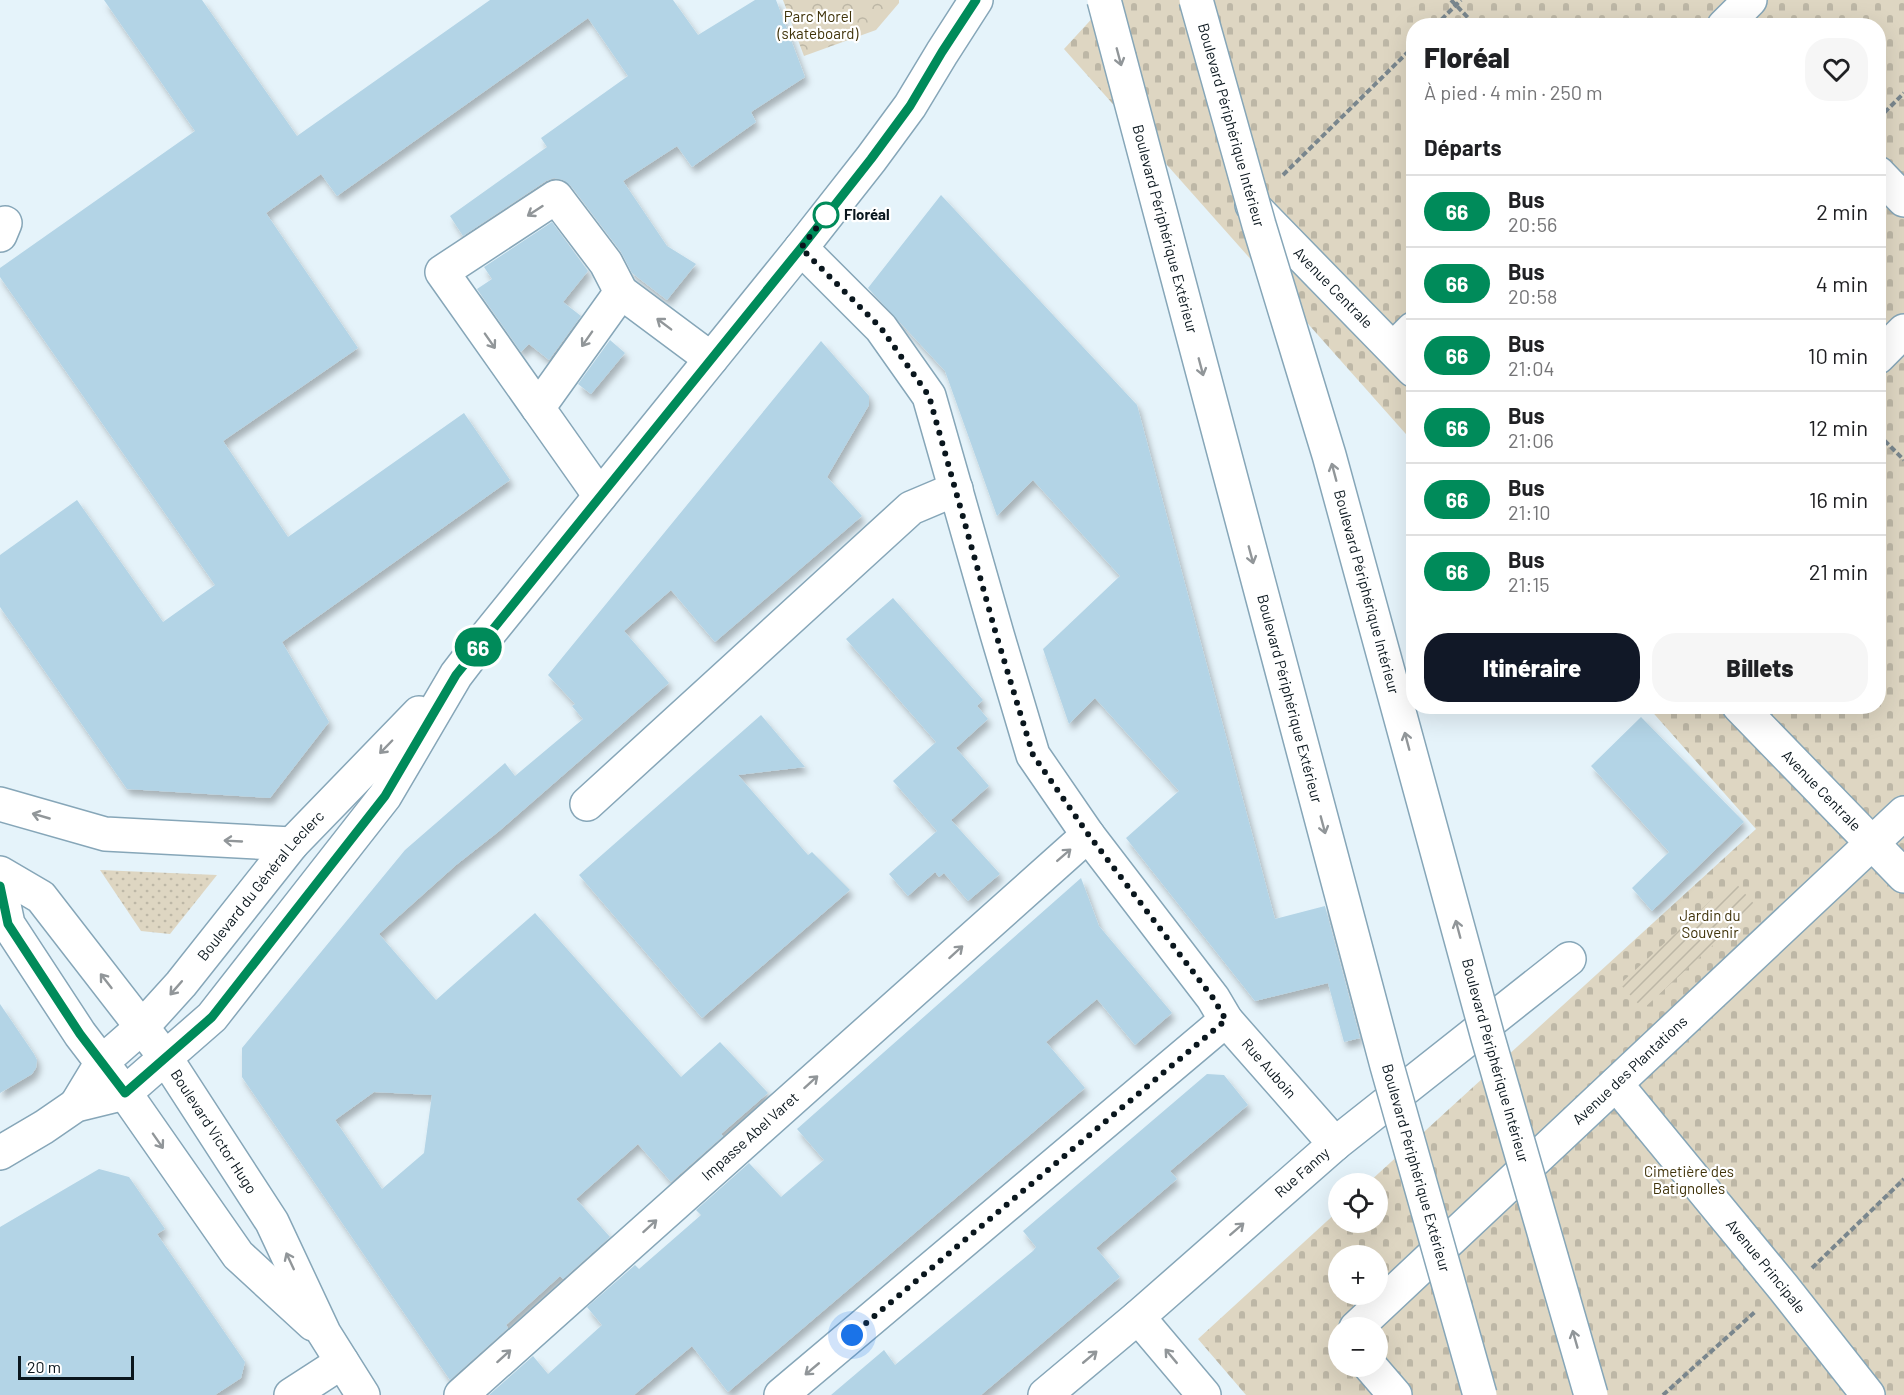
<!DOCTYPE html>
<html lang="fr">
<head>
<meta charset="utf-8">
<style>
  :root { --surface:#fff; --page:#f6f6f6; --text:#202124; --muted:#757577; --line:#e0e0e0; --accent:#111827 }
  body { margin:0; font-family:Barlow,sans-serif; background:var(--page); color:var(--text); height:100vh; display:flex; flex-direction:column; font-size:22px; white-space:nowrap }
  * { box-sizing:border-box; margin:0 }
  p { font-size:20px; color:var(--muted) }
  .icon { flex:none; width:33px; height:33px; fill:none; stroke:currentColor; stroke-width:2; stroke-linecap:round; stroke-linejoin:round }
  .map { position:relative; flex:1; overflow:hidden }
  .side { position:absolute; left:1406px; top:18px; width:480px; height:696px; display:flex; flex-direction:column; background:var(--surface); border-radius:24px; box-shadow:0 6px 24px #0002 }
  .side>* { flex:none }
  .badge { padding:0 12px; border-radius:20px; font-size:21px; line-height:39px }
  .tools { position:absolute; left:1328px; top:1173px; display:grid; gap:12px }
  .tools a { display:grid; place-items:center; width:60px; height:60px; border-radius:50%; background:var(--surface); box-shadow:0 6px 24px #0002; font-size:30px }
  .scale { position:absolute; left:18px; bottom:15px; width:116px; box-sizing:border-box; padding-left:6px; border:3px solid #0a161d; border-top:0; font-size:16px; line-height:21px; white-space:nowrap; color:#0a161d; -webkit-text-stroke:4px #fff; paint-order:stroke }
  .you { position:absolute; width:30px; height:30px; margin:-15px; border:4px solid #fff; border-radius:50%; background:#1a73e8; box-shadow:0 0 0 9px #1a73e833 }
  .map>.badge { position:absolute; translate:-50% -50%; box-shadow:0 0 0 3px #fff }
  h2 { padding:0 18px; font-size:22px; line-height:54px }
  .round { display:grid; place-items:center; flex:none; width:63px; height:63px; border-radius:24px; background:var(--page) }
  .overview { display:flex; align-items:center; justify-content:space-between; height:102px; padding:0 18px }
  h1 { font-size:28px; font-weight:800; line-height:45px }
  .primary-button { display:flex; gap:12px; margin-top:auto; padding:12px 18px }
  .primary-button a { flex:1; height:69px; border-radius:24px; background:var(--accent); color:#fff; font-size:24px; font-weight:800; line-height:69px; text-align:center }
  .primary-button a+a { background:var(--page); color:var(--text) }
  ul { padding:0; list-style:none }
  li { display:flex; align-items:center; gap:18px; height:72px; padding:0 18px; border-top:2px solid var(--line) }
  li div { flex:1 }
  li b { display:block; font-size:22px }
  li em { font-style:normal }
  li .badge { min-width:66px; font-weight:700; text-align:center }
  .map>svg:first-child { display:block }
  .grass { fill:url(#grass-dots) }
  .forest { fill:url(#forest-crowns) }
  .cemetery { fill:url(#cemetery-stones); fill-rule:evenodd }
  .garden { fill:url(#garden-furrows) }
  .building { fill:#b3d4e6; fill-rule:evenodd; filter:url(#shadow) }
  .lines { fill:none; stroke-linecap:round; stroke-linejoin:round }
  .minor-casing { stroke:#86a6b8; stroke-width:36 }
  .major-casing { stroke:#86a6b8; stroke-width:36 }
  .path { stroke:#79868d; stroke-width:4; stroke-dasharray:6 3; stroke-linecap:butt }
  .minor { stroke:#fff; stroke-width:33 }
  .major { stroke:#fff; stroke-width:33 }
  .highway-bridge-casing { stroke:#86a6b8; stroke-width:36; stroke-linecap:butt }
  .highway-bridge { stroke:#fff; stroke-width:33 }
  .oneway { stroke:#919699 }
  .line-casing { stroke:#fff; stroke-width:14 }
  .line { stroke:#008b5a; stroke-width:9 }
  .walk { stroke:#0a161d; stroke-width:6; stroke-dasharray:0 10.8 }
  .stop-dot { fill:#fff; stroke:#008b5a; stroke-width:3 }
  .labels { text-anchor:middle; stroke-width:4.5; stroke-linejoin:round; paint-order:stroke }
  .park-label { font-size:15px; fill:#40330a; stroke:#fff }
  .street-label { font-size:15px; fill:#0a161d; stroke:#fff }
  .stop-label { font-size:15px; font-weight:bold; fill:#0a161d; stroke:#fff; text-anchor:start }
</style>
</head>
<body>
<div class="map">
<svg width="1904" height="1395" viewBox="0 0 1904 1395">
  <defs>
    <pattern id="grass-dots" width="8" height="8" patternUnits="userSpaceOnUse" patternTransform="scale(1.5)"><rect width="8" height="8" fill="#ded6c2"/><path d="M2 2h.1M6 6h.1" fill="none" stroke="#bdb7a6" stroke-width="1.8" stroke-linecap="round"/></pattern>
    <pattern id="forest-crowns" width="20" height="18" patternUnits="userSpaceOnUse" patternTransform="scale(1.5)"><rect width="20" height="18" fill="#ded6c2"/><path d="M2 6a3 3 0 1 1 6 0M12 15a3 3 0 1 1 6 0" fill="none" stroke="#bdb7a6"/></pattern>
    <pattern id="cemetery-stones" width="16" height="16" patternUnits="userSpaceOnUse" patternTransform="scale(1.5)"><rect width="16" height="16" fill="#ded6c2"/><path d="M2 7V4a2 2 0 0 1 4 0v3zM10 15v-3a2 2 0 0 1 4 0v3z" fill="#bdb7a6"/></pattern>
    <pattern id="garden-furrows" width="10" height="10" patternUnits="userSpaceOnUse" patternTransform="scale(1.5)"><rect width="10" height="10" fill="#ded6c2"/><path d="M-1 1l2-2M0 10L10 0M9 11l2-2" fill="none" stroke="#bdb7a6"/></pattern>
    <filter id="shadow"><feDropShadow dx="3.5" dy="6" stdDeviation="3" flood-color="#0004"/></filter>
  </defs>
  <rect width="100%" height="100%" fill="#e5f3fa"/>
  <!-- grass -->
  <polygon class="grass" points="100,870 217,875 170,934 141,931"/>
  <!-- forest -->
  <polygon class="forest" points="783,0 899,0 899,3 876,30 804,56"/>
  <!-- cemetery -->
  <path class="cemetery" d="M1109 0H1904V1395H1246L1198 1339 1338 1211V1222H1377V1184L1368 1183 1756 829 1648 707 1878 706V26H1413V442L1064 49ZM1338 1256H1377V1294H1338ZM1338 1328H1377V1366H1338Z"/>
  <!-- garden -->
  <polygon class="garden" points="1733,880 1756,906 1643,1009 1620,984"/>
  <!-- building -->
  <g class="building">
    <polygon points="104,0 202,0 297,136 490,0 673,0 698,35 755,0 776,0 805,77 751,112 756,122 692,167 677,146 623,181 667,246 696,264 667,300 632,273 621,252 571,186 563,180 554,178 546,181 463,236 450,216 547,147 541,138 628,76 588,18 337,196 321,174 266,213 358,348 223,441 288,537 464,413 510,480 282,642 329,722 270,798 127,789 0,607 0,555 77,500 163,622 215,585 0,277 0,268 195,131"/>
    <polygon points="941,195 1137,405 1275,919 1325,906 1360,1038 1344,1042 1328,983 1255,1001 1126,838 1179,791 1095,698 1069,724 1043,649 1120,576 1033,480 997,516 945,371 868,288"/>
    <polygon points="552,222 588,271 563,302 581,316 549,360 529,344 521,352 477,289 492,279 484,267"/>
    <polygon points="610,340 625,353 591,394 578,384"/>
    <path d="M821 341 869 396V405L827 477 862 516 715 642 671 590 624 631 669 683 498 832 456 865 379 934 436 1000 535 913 681 1077 720 1042 768 1093 721 1134 723 1136 671 1182 638 1144 576 1199 610 1237 563 1279 560 1276 506 1325 508 1328 450 1380 242 1077V1048L405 850 505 763 515 776 583 719 572 706 575 704 548 675ZM374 1092 432 1095 424 1153 382 1189 335 1120Z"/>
    <polygon points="893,598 983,700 977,706 988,719 956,748 989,786 951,820 1000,874 968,901 944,873 939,877 935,872 908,896 889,874 937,831 893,781 936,742 846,639"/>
    <polygon points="761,715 805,767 738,775 808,855 812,852 850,890 702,1018 579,875"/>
    <polygon points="1641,717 1744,822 1652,911 1632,888 1669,852 1591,766"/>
    <polygon points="1081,878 1099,926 1172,1013 1135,1045 1097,999 1046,1042 1085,1088 728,1392 692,1346 634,1395 489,1395 533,1356 548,1374 602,1325 587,1307 635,1265 639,1269 701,1215 696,1210 749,1163 781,1197 824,1160 797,1129"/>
    <polygon points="0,1004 34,1054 37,1060 36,1068 32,1074 0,1093"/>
    <polygon points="1207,1074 1224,1075 1248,1105 1170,1171 1177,1179 1096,1248 1120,1277 981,1395 831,1395 884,1350 895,1365 1033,1251 1036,1247 1023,1231"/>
    <polygon points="99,1169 129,1177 165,1229 157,1234 245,1362 241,1378 215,1395 0,1395 0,1227"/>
  </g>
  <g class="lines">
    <defs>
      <g id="minor">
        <polyline points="1724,26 1750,0"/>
        <polyline points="1878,173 1904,200"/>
        <path id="s1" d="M1252 205 1413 370"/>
        <polyline points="0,235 5,223"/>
        <path id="s2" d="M801 248 881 328 929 396 997 634 1033 755 1088 835 1213 998 1226 1020 1335 1144"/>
        <polyline points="1393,349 1413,329"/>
        <polyline points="1878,357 1904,331"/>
        <polyline points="538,408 442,272 556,197 606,263 621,292 711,359"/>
        <polyline points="600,496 538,408 621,292"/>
        <path id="s3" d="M1739 706 1904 876"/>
        <polyline points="587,804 911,508 956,489"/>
        <path id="s4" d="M1616 1084 1783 1287 1868 1395"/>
        <polyline points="1138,1317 1204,1395"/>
        <path id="s5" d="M1356 1328 1904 813"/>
        <polyline points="1370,1366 1395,1395"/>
        <polyline points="291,1395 342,1362"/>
        <path id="s6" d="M461 1395 1088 835"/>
        <polyline points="781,1395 1226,1020"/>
        <path id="s7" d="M1045 1395 1138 1317 1335 1144 1569 959"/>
      </g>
      <g id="major">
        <polyline points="0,804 105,834 292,844"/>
        <path id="s8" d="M0 873 41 897 165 1057 272 1222 324 1333 363 1395"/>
        <polyline points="0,886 8,924 80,1034 125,1093 238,1255 313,1324"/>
        <path id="s9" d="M76 1105 102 1062 142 1027 181 984 292 844 419 713"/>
        <polyline points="0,1153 44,1127 76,1105 125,1093 212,1017 385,796 456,675 469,658 801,248 871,159 910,106 942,53 976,0"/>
      </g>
    </defs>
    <!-- minor casing -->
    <use href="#minor" class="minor-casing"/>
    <!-- major casing -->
    <use href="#major" class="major-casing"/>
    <!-- path -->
    <g class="path">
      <polyline points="1451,0 1476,26"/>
      <polyline points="1435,26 1461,0"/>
      <polyline points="1878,119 1904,93"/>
      <polyline points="1283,175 1413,47"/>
      <polyline points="1878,434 1904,460"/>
      <polyline points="1812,1268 1904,1179"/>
      <polyline points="1663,1395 1756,1311"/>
    </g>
    <!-- minor -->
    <use href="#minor" class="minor"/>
    <!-- major -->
    <use href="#major" class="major"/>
    <defs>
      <g id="highway-bridge">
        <path id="s10" d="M1104 0 1387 1066 1480 1395"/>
        <path id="s11" d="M1196 0 1259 225 1329 455 1488 1038 1591 1395"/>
      </g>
    </defs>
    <!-- highway-bridge casing -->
    <use href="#highway-bridge" class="highway-bridge-casing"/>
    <!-- highway-bridge -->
    <use href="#highway-bridge" class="highway-bridge"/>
  </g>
  <!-- one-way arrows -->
  <defs><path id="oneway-shaft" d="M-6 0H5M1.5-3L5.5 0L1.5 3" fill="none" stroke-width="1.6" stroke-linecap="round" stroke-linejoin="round" transform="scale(1.5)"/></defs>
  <g class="oneway">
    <use href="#oneway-shaft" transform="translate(1119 57) rotate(75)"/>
    <use href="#oneway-shaft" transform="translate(535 211) rotate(147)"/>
    <use href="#oneway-shaft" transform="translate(664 324) rotate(-143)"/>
    <use href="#oneway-shaft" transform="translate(587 339) rotate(125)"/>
    <use href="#oneway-shaft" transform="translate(490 341) rotate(55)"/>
    <use href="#oneway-shaft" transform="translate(1201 367) rotate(75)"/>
    <use href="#oneway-shaft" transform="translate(1334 472) rotate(-105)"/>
    <use href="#oneway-shaft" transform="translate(1251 555) rotate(75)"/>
    <use href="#oneway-shaft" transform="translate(1407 741) rotate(-105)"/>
    <use href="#oneway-shaft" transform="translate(386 747) rotate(134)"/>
    <use href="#oneway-shaft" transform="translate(41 816) rotate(-164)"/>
    <use href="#oneway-shaft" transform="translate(1323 825) rotate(75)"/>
    <use href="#oneway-shaft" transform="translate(233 841) rotate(-177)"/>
    <use href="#oneway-shaft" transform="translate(1064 855) rotate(-41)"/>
    <use href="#oneway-shaft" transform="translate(1458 929) rotate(-105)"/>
    <use href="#oneway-shaft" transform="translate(956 952) rotate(-42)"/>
    <use href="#oneway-shaft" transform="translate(106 981) rotate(-128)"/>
    <use href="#oneway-shaft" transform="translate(176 988) rotate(131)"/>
    <use href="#oneway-shaft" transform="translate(811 1082) rotate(-42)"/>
    <use href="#oneway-shaft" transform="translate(158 1141) rotate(55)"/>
    <use href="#oneway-shaft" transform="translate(650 1226) rotate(-42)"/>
    <use href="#oneway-shaft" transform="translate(1237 1229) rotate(-41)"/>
    <use href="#oneway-shaft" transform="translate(290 1261) rotate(-115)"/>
    <use href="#oneway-shaft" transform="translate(1575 1339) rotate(-106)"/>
    <use href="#oneway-shaft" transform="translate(504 1356) rotate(-42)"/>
    <use href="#oneway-shaft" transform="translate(1171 1356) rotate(-130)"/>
    <use href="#oneway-shaft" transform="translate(1090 1357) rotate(-40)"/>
    <use href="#oneway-shaft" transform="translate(812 1369) rotate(140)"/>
  </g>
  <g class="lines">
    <defs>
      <polyline id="line" points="0,886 8,924 80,1034 125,1093 212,1017 385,796 456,675 801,248 871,159 910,106 942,52 976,0"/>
    </defs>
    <!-- line casing -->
    <use href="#line" class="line-casing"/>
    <!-- line -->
    <use href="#line" class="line"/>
    <!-- walk -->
    <polyline class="walk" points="826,215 831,209 801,248 881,328 929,396 996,634 1033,755 1088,834 1213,998 1226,1020 852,1335"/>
  </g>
  <!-- markers -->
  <circle class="stop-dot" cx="826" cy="215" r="12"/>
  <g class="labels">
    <!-- park labels -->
    <g class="park-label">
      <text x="818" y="22">Parc Morel<tspan x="818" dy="17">(skateboard)</tspan></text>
      <text x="1710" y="921">Jardin du<tspan x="1710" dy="17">Souvenir</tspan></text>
      <text x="1689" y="1177">Cimetière des<tspan x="1689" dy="17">Batignolles</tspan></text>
    </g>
    <!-- street labels -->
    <g class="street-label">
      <text dy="5" stroke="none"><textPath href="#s11" startOffset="130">Boulevard Périphérique Intérieur</textPath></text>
      <text dy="5" stroke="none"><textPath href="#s10" startOffset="237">Boulevard Périphérique Extérieur</textPath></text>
      <text dy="5" stroke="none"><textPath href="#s1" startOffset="116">Avenue Centrale</textPath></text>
      <text dy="5" stroke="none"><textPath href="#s11" startOffset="616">Boulevard Périphérique Intérieur</textPath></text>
      <text dy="5" stroke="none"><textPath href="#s10" startOffset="723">Boulevard Périphérique Extérieur</textPath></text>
      <text dy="5" stroke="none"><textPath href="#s3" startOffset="118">Avenue Centrale</textPath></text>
      <text dy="5" stroke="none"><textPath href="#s9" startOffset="288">Boulevard du Général Leclerc</textPath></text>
      <text dy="5" stroke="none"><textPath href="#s11" startOffset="1102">Boulevard Périphérique Intérieur</textPath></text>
      <text dy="5" stroke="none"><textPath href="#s2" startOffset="963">Rue Auboin</textPath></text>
      <text dy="5" stroke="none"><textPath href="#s5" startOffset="376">Avenue des Plantations</textPath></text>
      <text dy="5" stroke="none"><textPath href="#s8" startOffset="339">Boulevard Victor Hugo</textPath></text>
      <text dy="5" stroke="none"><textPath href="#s6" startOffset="388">Impasse Abel Varet</textPath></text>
      <text dy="5" stroke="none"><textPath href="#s10" startOffset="1209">Boulevard Périphérique Extérieur</textPath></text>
      <text dy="5" stroke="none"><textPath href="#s7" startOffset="340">Rue Fanny</textPath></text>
      <text dy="5" stroke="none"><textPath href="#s4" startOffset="236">Avenue Principale</textPath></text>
    </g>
    <!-- stop labels -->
    <g class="stop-label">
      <text x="844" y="220">Floréal</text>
    </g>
  </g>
</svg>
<div class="tools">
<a><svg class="icon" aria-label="locate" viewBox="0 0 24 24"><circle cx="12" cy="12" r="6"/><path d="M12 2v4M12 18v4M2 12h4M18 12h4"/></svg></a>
<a>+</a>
<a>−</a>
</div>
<div class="scale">20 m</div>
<div class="you" style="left:852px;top:1335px"></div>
<b class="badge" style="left:478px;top:647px;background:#008b5a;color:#fff">66</b>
<section class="side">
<div class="overview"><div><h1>Floréal</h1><p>À pied · 4 min · 250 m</p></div><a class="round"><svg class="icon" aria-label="heart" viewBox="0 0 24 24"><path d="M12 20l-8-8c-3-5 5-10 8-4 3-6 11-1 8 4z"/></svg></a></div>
<h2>Départs</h2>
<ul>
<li><span class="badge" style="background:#008b5a;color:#fff">66</span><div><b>Bus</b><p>20:56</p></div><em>2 min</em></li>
<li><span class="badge" style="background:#008b5a;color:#fff">66</span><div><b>Bus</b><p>20:58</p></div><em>4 min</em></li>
<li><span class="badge" style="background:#008b5a;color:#fff">66</span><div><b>Bus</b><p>21:04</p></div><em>10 min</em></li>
<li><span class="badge" style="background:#008b5a;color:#fff">66</span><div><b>Bus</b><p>21:06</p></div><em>12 min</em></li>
<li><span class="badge" style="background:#008b5a;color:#fff">66</span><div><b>Bus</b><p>21:10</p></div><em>16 min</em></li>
<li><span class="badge" style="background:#008b5a;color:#fff">66</span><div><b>Bus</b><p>21:15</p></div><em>21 min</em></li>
</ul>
<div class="primary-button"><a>Itinéraire</a><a>Billets</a></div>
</section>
</div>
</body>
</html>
